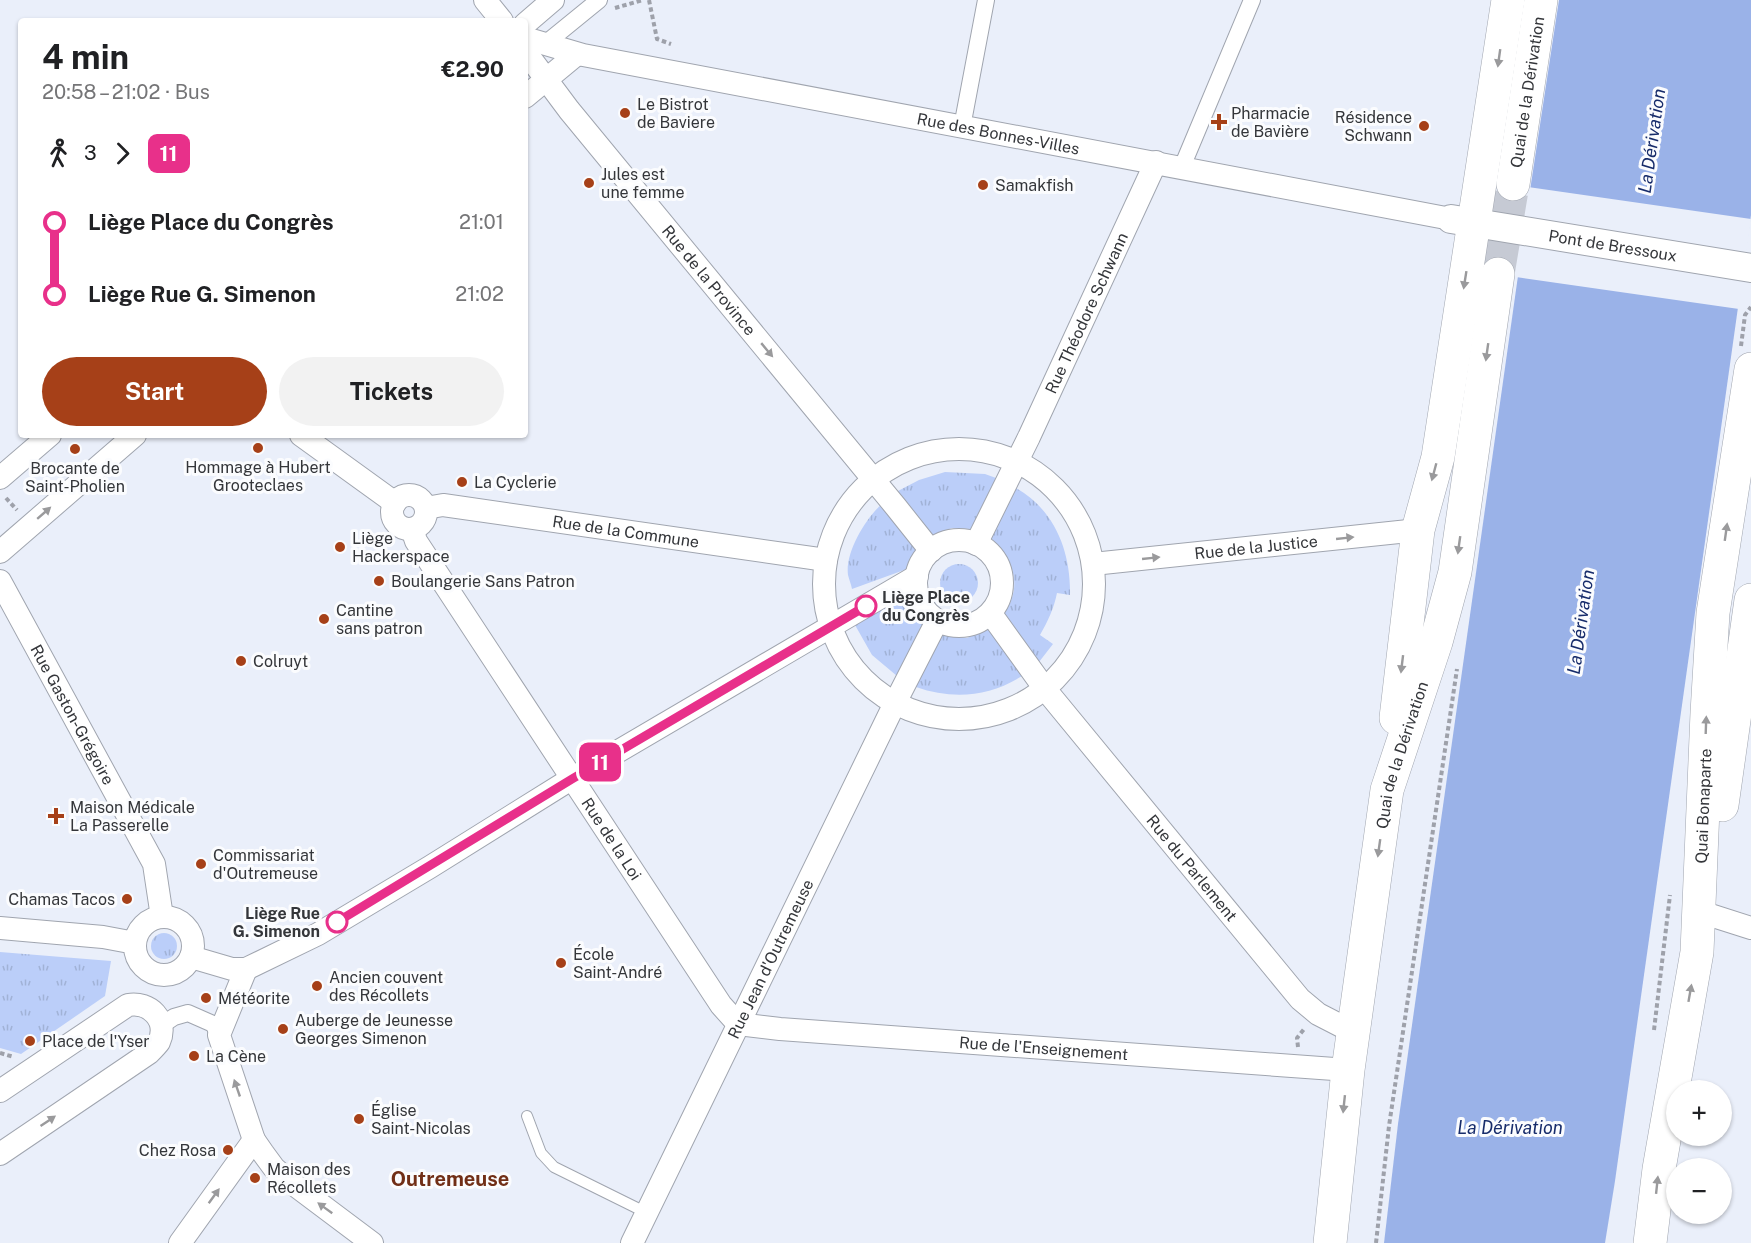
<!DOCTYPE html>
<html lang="en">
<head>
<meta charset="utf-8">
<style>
  :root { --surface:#fff; --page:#f2f2f2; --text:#202124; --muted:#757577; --accent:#a64018 }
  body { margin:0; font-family:"Public Sans",sans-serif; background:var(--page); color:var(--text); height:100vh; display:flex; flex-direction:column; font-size:22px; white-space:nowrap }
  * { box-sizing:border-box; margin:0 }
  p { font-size:20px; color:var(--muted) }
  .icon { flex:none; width:33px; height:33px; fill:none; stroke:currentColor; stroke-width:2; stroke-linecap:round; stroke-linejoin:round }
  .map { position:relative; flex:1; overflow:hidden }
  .sheet { position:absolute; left:18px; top:18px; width:510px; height:420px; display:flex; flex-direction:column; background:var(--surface); border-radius:6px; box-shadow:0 2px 4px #0004 }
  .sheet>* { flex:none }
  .badge { padding:0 12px; border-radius:9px; font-size:21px; line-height:39px }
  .fabs { position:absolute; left:1666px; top:1080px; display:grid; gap:12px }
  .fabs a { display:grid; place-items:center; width:66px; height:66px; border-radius:50%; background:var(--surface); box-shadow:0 2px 4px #0004; font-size:30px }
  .map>.badge { position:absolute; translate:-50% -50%; box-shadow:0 0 0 3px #fff }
  .legs { display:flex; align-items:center; gap:9px; height:66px; padding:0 24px; font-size:20px }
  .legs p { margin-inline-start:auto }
  .headline { display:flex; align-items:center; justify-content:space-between; height:102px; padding:0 24px }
  h1 { font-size:33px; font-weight:700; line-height:45px }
  .primary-button { display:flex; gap:12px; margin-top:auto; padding:12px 24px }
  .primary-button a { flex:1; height:69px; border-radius:36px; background:var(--accent); color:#fff; font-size:24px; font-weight:700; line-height:69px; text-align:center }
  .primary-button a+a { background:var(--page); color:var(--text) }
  ul { padding:0 24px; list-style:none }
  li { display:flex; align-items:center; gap:21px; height:72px; font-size:22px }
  li i { display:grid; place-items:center; width:9px; height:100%; margin:0 8px; background:currentColor }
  li i::after { content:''; width:15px; height:15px; margin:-8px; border:4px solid; border-radius:50%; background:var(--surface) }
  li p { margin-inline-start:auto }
  li:first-child i { background:linear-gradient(#0000 50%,currentColor 0) }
  li:last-child i { background:linear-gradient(currentColor 50%,#0000 0) }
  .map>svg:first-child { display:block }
  .grass { fill:url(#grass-tufts) }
  .water { fill:#9ab2e8 }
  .pier { fill:#eaeffa }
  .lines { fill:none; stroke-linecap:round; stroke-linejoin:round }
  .primary-tunnel { stroke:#c6cad4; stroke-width:33; stroke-dasharray:33 16; stroke-linecap:butt }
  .service-casing { stroke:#a0a5af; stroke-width:12 }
  .pedestrian-casing { stroke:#a0a5af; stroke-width:18 }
  .minor-casing { stroke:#a0a5af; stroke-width:24 }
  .tertiary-casing { stroke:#a0a5af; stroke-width:30 }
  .primary-casing { stroke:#a0a5af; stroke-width:34 }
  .path { stroke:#9ea1aa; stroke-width:4; stroke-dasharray:4.5 3; stroke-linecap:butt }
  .service { stroke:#fff; stroke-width:10 }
  .pedestrian { stroke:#fff; stroke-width:16 }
  .minor { stroke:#fff; stroke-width:22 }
  .tertiary { stroke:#fff; stroke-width:28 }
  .primary { stroke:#fff; stroke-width:33 }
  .oneway { fill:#9a9a9c }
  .line-1-casing { stroke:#fff; stroke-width:14 }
  .line-1 { stroke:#e8308a; stroke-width:9 }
  .poi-dot { fill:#a64018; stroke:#fbfcfe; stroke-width:2 }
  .stop-1-dot { fill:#fff; stroke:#e8308a; stroke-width:3 }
  .labels { text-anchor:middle; stroke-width:6; stroke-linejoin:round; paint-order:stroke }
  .street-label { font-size:16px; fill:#34363a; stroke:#fbfcfe }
  .poi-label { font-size:16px; fill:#34363a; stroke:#fbfcfe; text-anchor:start }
  .stop-label { font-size:16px; font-weight:bold; fill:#34363a; stroke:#fbfcfe; text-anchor:start }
  .water-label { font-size:18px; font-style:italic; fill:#172c6b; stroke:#fbfcfe }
  .quarter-label { font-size:20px; font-weight:bold; fill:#712f17; stroke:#fbfcfe }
</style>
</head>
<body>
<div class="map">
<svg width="1751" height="1243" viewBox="0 0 1751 1243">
  <defs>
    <pattern id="grass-tufts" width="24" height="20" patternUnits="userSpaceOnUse" patternTransform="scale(1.5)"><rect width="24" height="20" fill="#bbcef9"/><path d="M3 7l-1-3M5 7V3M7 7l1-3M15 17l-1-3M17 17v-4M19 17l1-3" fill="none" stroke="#a1b2d6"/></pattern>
  </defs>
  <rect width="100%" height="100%" fill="#eaeffa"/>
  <!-- grass -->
  <g class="grass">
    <polygon points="945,472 985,474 996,478 971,529 952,528 932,535 898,491 919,480"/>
    <path d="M1016 488C1055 510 1071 552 1070 595L1057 593C1054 608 1048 621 1040 635L1053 644 1039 662 1004 614C1023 586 1014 560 991 538Z"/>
    <path d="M881 505 916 550 907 569 852 589C851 584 849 579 848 575 845 553 865 519 881 505Z"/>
    <circle cx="959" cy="583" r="19"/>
    <path d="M906 595C909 606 914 617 923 624L897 676 872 655 855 625Z"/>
    <path d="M989 629 1022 676C989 697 953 700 916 687L942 635 967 638Z"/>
    <circle cx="164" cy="946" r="13"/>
    <polygon points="0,952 111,961 105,996 21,1054 0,1048"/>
  </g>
  <!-- water -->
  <polygon class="water" points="1559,0 1751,0 1751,215 1615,1181 1605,1243 1384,1243 1398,1124 1531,184"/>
  <!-- pier -->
  <polygon class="pier" points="1528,187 1751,219 1739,309 1516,277"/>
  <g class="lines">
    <!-- primary-tunnel -->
    <polyline class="primary-tunnel" points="1498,274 1513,184"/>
    <defs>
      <polyline id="service" points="527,1116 541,1153 554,1167 647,1213"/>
      <g id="pedestrian">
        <polyline points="545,44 599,0"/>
        <polyline points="962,127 986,0"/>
        <polyline points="1182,167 1252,0"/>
        <polyline points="162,1025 174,1017 188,1013 213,1024 219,1035"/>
      </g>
      <g id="minor">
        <polyline points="485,0 502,21"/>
        <polyline points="525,24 553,0"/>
        <path id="s1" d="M525 38 583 55 1451 219"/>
        <path id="s2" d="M525 51 569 110 896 507 931 551"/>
        <polyline points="525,97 577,54"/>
        <polyline points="301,435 395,503"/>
        <circle cx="959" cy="584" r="135"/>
        <polyline points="0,478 50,435"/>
        <circle cx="409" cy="512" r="17"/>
        <path id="s3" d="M426 508 443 505 826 560"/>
        <path id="s4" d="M412 529 416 541 721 1005 738 1024 780 1029 1348 1070"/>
        <circle cx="959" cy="583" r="43"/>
        <path id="s5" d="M976 544 1029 437 1156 162"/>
        <polyline points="0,552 135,435"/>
        <path id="s6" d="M1093 564 1418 530"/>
        <path id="s7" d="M0 581 154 864 162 917"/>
        <path id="s8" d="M991 614 1045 689 1300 999 1318 1014 1353 1032"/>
        <polyline points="1707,914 1751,928"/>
        <circle cx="164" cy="946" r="29"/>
        <polyline points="0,928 103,937 135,943"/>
        <polyline points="191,957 232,969 246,969 318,934 430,867 571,779 917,576"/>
        <polyline points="246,969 219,1035 254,1140 263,1153 274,1168 288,1180 372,1243"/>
        <path d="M0 1091 128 1005C149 1001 169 1020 159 1042 157 1045 152 1050 149 1053L0 1154"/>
        <polyline points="180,1243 254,1140"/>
        <path id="s9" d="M632 1243 895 703 937 621"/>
      </g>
      <g id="tertiary">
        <path id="s10" d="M1451 219 1751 268"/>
      </g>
      <g id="primary">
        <path id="s11" d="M1513 184 1541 0"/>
        <polyline points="1396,718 1418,530 1438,457 1508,0"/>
        <polyline points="1722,805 1751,600"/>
        <path id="s12" d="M1330 1243 1348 1070 1387 790 1436 642 1455 572 1498 274"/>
        <path id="s13" d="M1650 1243 1659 1169 1697 952 1707 713 1713 613 1751 369"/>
      </g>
    </defs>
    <!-- service casing -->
    <use href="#service" class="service-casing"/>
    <!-- pedestrian casing -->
    <use href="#pedestrian" class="pedestrian-casing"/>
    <!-- minor casing -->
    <use href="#minor" class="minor-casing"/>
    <!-- tertiary casing -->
    <use href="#tertiary" class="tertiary-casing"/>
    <!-- primary casing -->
    <use href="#primary" class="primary-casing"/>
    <!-- path -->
    <g class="path">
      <polyline points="649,0 657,39 671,44"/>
      <polyline points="615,8 643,0"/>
      <polyline points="1741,346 1745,315 1751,307"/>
      <polyline points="6,498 17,510"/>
      <polyline points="1654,1030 1670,895"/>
      <polyline points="1298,1047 1297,1038 1305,1028"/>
      <polyline points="0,1053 14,1057"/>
      <polyline points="1376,1243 1389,1126 1457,669"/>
    </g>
    <!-- service -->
    <use href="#service" class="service"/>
    <!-- pedestrian -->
    <use href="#pedestrian" class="pedestrian"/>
    <!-- minor -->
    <use href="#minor" class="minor"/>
    <!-- tertiary -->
    <use href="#tertiary" class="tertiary"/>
    <!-- primary -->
    <use href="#primary" class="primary"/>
  </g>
  <!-- one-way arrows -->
  <defs><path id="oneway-solid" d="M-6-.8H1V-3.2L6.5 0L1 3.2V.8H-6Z" transform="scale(1.5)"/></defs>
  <g class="oneway">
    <use href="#oneway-solid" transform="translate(1499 58) rotate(98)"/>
    <use href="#oneway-solid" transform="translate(1465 280) rotate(99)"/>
    <use href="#oneway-solid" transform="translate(767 350) rotate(50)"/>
    <use href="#oneway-solid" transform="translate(1487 352) rotate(98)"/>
    <use href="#oneway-solid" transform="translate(1434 472) rotate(105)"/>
    <use href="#oneway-solid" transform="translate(44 513) rotate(-41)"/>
    <use href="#oneway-solid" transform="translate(1726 532) rotate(-82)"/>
    <use href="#oneway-solid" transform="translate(1345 538) rotate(-6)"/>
    <use href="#oneway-solid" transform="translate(1459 545) rotate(98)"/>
    <use href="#oneway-solid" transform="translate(1151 558) rotate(-6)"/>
    <use href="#oneway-solid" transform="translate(1402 664) rotate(97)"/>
    <use href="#oneway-solid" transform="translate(1706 725) rotate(-88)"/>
    <use href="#oneway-solid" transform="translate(1379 848) rotate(98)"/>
    <use href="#oneway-solid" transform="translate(1690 993) rotate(-80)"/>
    <use href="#oneway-solid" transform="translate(237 1088) rotate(-109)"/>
    <use href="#oneway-solid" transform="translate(1344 1104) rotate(96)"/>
    <use href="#oneway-solid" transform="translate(48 1121) rotate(-34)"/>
    <use href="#oneway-solid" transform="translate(1657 1185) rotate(-84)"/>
    <use href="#oneway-solid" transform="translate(214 1196) rotate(-54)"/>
    <use href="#oneway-solid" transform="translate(325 1208) rotate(-144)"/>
  </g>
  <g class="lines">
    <defs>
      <polyline id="line-1" points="337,922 572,779 866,606"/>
    </defs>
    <!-- line-1 casing -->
    <use href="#line-1" class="line-1-casing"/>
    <!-- line-1 -->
    <use href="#line-1" class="line-1"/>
  </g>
  <!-- markers -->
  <g class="poi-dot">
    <circle cx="625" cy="113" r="6"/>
    <path d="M1216 113h6v6h6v6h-6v6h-6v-6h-6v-6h6z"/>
    <circle cx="1424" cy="126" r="6"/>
    <circle cx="589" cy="183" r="6"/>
    <circle cx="983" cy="185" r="6"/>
    <circle cx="258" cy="448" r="6"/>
    <circle cx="75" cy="449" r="6"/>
    <circle cx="462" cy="482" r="6"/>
    <circle cx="340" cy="547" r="6"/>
    <circle cx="379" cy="581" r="6"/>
    <circle cx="324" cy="619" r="6"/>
    <circle cx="241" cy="661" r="6"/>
    <path d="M53 807h6v6h6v6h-6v6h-6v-6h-6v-6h6z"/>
    <circle cx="201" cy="864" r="6"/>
    <circle cx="127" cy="899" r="6"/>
    <circle cx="561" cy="963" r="6"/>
    <circle cx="317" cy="986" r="6"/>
    <circle cx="206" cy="998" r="6"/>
    <circle cx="283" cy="1029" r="6"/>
    <circle cx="30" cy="1041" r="6"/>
    <circle cx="194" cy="1056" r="6"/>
    <circle cx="359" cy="1119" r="6"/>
    <circle cx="228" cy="1150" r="6"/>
    <circle cx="255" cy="1178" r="6"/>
  </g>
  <g class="stop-1-dot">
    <circle cx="866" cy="606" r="10"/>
    <circle cx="337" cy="922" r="10"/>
  </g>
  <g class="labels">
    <!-- street labels -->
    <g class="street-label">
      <text dy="6" stroke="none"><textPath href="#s11" startOffset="93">Quai de la Dérivation</textPath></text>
      <text dy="6" stroke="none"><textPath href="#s1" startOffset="483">Rue des Bonnes-Villes</textPath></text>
      <text dy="6" stroke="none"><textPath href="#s10" startOffset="164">Pont de Bressoux</textPath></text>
      <text dy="6" stroke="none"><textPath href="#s2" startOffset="294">Rue de la Province</textPath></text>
      <text dy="6" stroke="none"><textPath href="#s5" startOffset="256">Rue Théodore Schwann</textPath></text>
      <text dy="6" stroke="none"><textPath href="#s3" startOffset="202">Rue de la Commune</textPath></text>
      <text dy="6" stroke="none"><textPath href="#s6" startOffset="164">Rue de la Justice</textPath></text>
      <text dy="6" stroke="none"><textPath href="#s7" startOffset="152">Rue Gaston-Grégoire</textPath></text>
      <text dy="6" stroke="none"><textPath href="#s12" startOffset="494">Quai de la Dérivation</textPath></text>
      <text dy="6" stroke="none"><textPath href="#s13" startOffset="441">Quai Bonaparte</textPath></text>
      <text dy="6" stroke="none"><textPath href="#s4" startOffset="369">Rue de la Loi</textPath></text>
      <text dy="6" stroke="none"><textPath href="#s8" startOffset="324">Rue du Parlement</textPath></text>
      <text dy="6" stroke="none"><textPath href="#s9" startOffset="316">Rue Jean d'Outremeuse</textPath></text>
      <text dy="6" stroke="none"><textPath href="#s4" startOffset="900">Rue de l'Enseignement</textPath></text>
    </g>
    <!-- poi labels -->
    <g class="poi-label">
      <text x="637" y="110">Le Bistrot<tspan x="637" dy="18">de Baviere</tspan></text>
      <text x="1231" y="119">Pharmacie<tspan x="1231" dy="18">de Bavière</tspan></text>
      <text x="1412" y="123" text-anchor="end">Résidence<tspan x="1412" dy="18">Schwann</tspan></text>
      <text x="601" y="180">Jules est<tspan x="601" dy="18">une femme</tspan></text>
      <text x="995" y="191">Samakfish</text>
      <text x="258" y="473" text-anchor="middle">Hommage à Hubert<tspan x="258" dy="18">Grooteclaes</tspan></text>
      <text x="75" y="474" text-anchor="middle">Brocante de<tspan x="75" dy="18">Saint-Pholien</tspan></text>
      <text x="474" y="488">La Cyclerie</text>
      <text x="352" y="544">Liège<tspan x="352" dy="18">Hackerspace</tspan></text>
      <text x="391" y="587">Boulangerie Sans Patron</text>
      <text x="336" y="616">Cantine<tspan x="336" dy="18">sans patron</tspan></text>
      <text x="253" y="667">Colruyt</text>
      <text x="70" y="813">Maison Médicale<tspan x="70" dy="18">La Passerelle</tspan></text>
      <text x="213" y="861">Commissariat<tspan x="213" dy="18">d'Outremeuse</tspan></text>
      <text x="115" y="905" text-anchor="end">Chamas Tacos</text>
      <text x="573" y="960">École<tspan x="573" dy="18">Saint-André</tspan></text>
      <text x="329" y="983">Ancien couvent<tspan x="329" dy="18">des Récollets</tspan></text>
      <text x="218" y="1004">Météorite</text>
      <text x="295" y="1026">Auberge de Jeunesse<tspan x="295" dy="18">Georges Simenon</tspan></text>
      <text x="42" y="1047">Place de l'Yser</text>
      <text x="206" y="1062">La Cène</text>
      <text x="371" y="1116">Église<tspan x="371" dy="18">Saint-Nicolas</tspan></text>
      <text x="216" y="1156" text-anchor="end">Chez Rosa</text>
      <text x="267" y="1175">Maison des<tspan x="267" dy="18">Récollets</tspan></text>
    </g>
    <!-- stop labels -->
    <g class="stop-label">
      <text x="882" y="603">Liège Place<tspan x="882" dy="18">du Congrès</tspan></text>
      <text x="320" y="919" text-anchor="end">Liège Rue<tspan x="320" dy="18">G. Simenon</tspan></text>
    </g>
    <!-- water labels -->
    <g class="water-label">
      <text transform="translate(1652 141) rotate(-82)" y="6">La Dérivation</text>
      <text transform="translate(1581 622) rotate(-82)" y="6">La Dérivation</text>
      <text x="1510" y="1134">La Dérivation</text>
    </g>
    <!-- quarter labels -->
    <g class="quarter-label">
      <text x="450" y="1186">Outremeuse</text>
    </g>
  </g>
</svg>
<div class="fabs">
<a>+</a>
<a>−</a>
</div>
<b class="badge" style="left:600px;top:762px;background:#e8308a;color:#fff">11</b>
<section class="sheet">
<div class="headline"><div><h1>4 min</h1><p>20:58 – 21:02 · Bus</p></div><b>€2.90</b></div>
<div class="legs"><svg class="icon" aria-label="walk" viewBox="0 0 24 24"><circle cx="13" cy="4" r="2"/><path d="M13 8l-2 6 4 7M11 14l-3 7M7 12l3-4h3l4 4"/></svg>3<svg class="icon" aria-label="forward" viewBox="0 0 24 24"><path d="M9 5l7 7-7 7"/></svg><b class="badge" style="background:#e8308a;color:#fff">11</b></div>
<ul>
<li><i style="color:#e8308a"></i><b>Liège Place du Congrès</b><p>21:01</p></li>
<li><i style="color:#e8308a"></i><b>Liège Rue G. Simenon</b><p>21:02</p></li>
</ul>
<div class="primary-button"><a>Start</a><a>Tickets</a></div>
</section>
</div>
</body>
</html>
